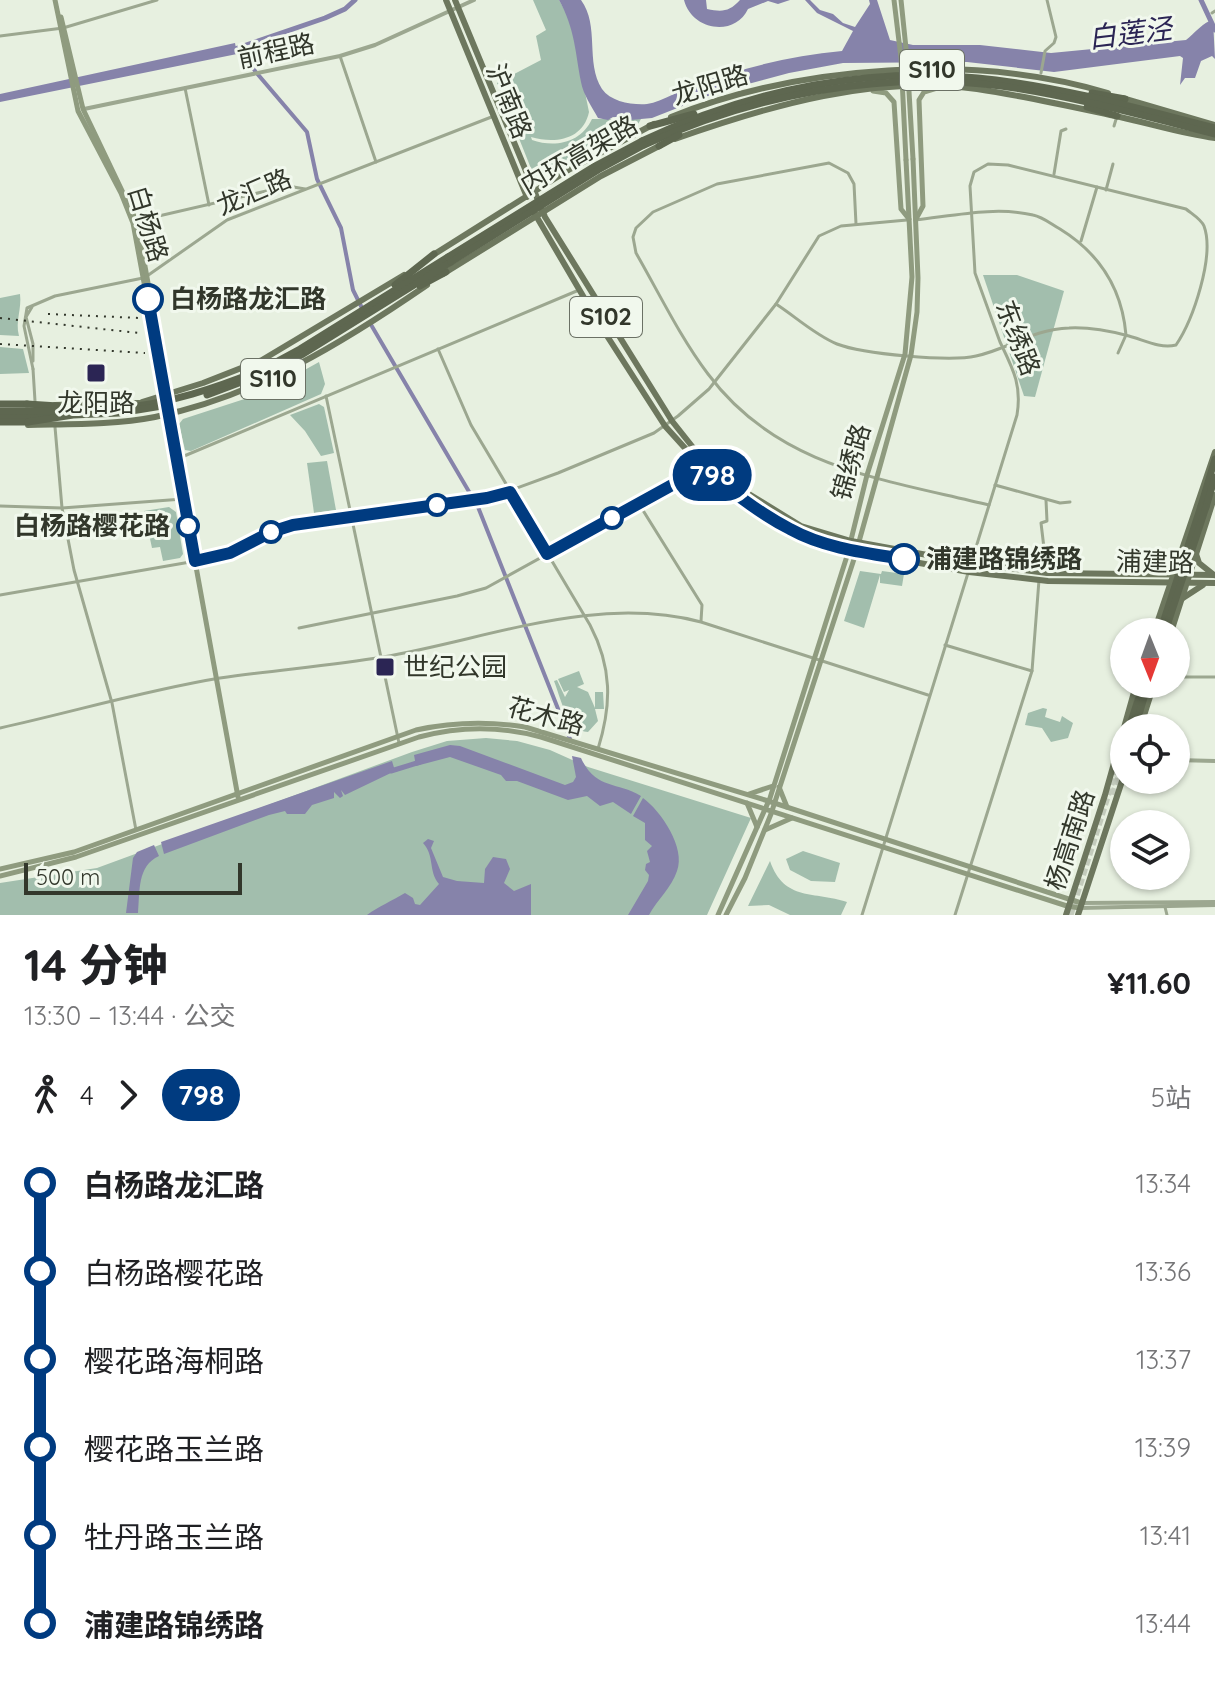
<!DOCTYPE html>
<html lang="zh">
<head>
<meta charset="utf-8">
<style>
  :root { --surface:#fff; --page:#f2f2f2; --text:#202124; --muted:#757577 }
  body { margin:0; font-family:Quicksand,"Noto Sans SC",sans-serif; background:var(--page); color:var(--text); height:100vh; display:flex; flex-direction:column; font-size:30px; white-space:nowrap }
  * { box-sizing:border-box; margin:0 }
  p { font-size:26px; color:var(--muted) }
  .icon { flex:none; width:44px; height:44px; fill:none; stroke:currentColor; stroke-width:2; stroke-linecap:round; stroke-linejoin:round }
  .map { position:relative; height:915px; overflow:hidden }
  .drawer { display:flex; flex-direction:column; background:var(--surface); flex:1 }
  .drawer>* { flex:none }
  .badge { padding:0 16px; border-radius:26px; font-size:28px; line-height:52px }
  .needle { width:52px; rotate:179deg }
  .buttons { position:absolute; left:1110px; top:618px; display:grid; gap:16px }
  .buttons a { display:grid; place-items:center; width:80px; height:80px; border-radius:50%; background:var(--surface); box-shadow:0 2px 6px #0004; font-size:40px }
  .scale { position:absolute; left:24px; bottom:20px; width:218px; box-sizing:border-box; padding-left:8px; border:4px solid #32372b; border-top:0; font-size:22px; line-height:28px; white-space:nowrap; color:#32372b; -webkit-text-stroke:6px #f1f8ed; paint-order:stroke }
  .map>.badge { position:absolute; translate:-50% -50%; box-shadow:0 0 0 4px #fff }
  .legs { display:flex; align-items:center; gap:12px; height:88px; padding:0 24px; font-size:26px }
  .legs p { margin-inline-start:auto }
  .head { display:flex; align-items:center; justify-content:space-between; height:136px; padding:0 24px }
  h1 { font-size:44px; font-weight:800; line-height:60px }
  ul { padding:0 24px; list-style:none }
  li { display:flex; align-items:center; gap:28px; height:88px; font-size:30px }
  li i { display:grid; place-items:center; width:12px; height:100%; margin:0 10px; background:currentColor }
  li i::after { content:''; width:20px; height:20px; margin:-10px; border:6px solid; border-radius:50%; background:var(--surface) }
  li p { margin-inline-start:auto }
  li:first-child i { background:linear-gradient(#0000 50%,currentColor 0) }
  li:last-child i { background:linear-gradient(currentColor 50%,#0000 0) }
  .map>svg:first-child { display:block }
  .green { fill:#a2bead }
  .water { fill:#8683aa }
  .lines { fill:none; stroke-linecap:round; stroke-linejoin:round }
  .canal { stroke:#8683aa; stroke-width:4 }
  .river { stroke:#8683aa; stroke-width:5 }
  .trunk-tunnel { stroke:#c3cbbc; stroke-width:7; stroke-dasharray:7 3.5; stroke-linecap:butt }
  .minor { stroke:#9ca790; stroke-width:3 }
  .tertiary { stroke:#9ca790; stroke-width:4 }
  .secondary { stroke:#8f9b7f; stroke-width:5 }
  .primary { stroke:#6d775e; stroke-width:6 }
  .trunk { stroke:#5e6750; stroke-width:7 }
  .rail { stroke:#32372b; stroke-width:2; stroke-dasharray:2 6; stroke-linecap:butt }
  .secondary-bridge { stroke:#8f9b7f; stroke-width:5 }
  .trunk-bridge { stroke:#5e6750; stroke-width:7 }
  .line-1-casing { stroke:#fff; stroke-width:18 }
  .line-1 { stroke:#003b80; stroke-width:12 }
  .stop-1-dot { fill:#fff; stroke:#003b80; stroke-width:4 }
  .poi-dot { fill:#2b2554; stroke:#f1f8ed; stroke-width:3 }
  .labels { text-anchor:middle; stroke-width:6; stroke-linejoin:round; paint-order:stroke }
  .shield { fill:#f1f8ed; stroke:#6b7165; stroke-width:2 }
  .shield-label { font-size:24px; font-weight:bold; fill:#32372b }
  .street-label { font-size:26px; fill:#32372b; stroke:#f1f8ed }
  .stop-label { font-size:26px; font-weight:bold; fill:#32372b; stroke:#f1f8ed; text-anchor:start }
  .poi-label { font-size:26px; fill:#32372b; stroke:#f1f8ed }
  .water-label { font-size:28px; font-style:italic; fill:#2b2554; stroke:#f1f8ed }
</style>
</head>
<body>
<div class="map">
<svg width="1215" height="915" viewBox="0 0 1215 915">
  <rect width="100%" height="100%" fill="#e7f0e0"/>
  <!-- green -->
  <g class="green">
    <path d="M533 0H559L570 19 589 112C583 140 555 144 531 137L532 140C555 148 581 143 592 119H641L638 124 539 178 532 171 497 83 541 60 536 36 546 30Z"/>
    <polygon points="983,275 1017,275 1064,291 1035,397 1024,396"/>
    <path d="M20 294C22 309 15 321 19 336L0 335V298Z"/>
    <polygon points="0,347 23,349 29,373 0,374"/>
    <polygon points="319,362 325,384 321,394 191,451 185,450 179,424 183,419 263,393"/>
    <polygon points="319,404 324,407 334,453 321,456 305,431 290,415"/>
    <polygon points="327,461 336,510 314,513 307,463"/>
    <polygon points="169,507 176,512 183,554 180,558 163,561 160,547 152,548 144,511"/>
    <polygon points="860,571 881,574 882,571 904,574 902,586 880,583 880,575 864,628 844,621"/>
    <path d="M579 671 584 684 577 687 588 692 595 708V692H603L604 709H595L598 721 588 732C567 731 561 699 554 681L557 680 565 697 569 690 564 692 558 679Z"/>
    <polygon points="1043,708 1047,709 1045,717 1060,722 1062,716 1073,723 1068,738 1051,742 1042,728 1025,725 1028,713"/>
    <polygon points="486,738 517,741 550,750 588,767 751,818 707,915 0,915 0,883 97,868 412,752 447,741"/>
    <polygon points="803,851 840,863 835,882 811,881 790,870 786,859"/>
    <path d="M770 861C784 902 815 891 847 902L841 915H790L769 905 748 906Z"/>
  </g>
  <!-- water -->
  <g class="water">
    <path d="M559 0H581C600 26 585 62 602 89 611 102 632 105 647 104 663 102 682 88 698 83 745 68 793 55 842 51L853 31 817 13 805 0H810L820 10 833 14 843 23 855 27 870 4 869 0H877L890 40 913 45H980L1051 53 1186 40C1194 34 1204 21 1213 20L1215 59 1212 56 1201 61 1195 78H1185L1180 85 1183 58 1180 56 1054 72 967 62 843 63 789 73 718 92 652 118 630 120 613 117 608 120 598 118C592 107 583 94 581 82 575 51 575 29 559 0Z"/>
    <path d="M684 0H706L707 9C722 12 729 12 740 0H790L778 4 768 1 748 9C735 37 692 31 684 0Z"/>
    <polygon points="235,43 237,54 0,102 0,94"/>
    <path d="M450 745 460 746 565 785 573 782 576 777 572 756 581 758C596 790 616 781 641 796L631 814 613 802 600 806 587 796 568 800 517 781H506L501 775 450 757 416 766 414 755Z"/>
    <polygon points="392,761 395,771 345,795 341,790 343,796 340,798 334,792 334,798 312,805 305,814 287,814 285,811 269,815 164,854 161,842"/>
    <path d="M643 798C661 811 686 848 677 871 672 887 657 900 649 915H628L648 881 649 875 645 870 646 864 650 862 647 851 652 846 645 840V823L633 816Z"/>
    <path d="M428 839 434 841 431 848 443 877 457 881 484 883 485 869 493 857 506 859 510 869 504 883 514 891 531 884V915H367C379 906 392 901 405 893L413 898 415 904 420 905 439 884C428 871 435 856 423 843Z"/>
    <path d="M154 845 159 856C137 866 140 891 138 913H126L133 858 137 852Z"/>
  </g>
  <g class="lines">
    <!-- canal -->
    <g class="canal">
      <polyline points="241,48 255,71 307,132 317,179 341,228 353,290 364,312"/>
      <polyline points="370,323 478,507 570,739"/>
    </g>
    <!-- river -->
    <g class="river">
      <polyline points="1201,0 1215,30"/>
      <polyline points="232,50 325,18 345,9 355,0"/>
      <polyline points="391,771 420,762"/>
    </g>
    <!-- trunk-tunnel -->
    <g class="trunk-tunnel">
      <polyline points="1113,795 1124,761"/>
      <polyline points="1070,915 1124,743"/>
    </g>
    <!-- minor -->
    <g class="minor">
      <polyline points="1212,13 1215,11"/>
      <polyline points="0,36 63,28 157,0"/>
      <polyline points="340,56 376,162"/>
      <polyline points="1041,73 1045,51 1054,43 1056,37 1047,0"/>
      <polyline points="185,88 209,205"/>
      <polyline points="1114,126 1117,116"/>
      <polyline points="1054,174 1061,131 1066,129"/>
      <polyline points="1106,190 1113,164"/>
      <path d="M915 220C952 216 996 206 1033 215 1043 217 1051 224 1060 229 1099 253 1122 289 1126 335"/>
      <polyline points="137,221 288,186 305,189"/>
      <path d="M856 224 854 184 848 173 829 163 717 184 653 212 636 228 633 237 636 253C659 293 680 337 708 374 778 468 883 479 989 505"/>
      <polyline points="1081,241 1097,187"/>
      <polyline points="147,276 227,220 494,116"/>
      <path d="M776 304C796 317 815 335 837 344 863 354 950 362 976 356 1009 349 1033 329 1069 328 1088 327 1110 331 1129 336 1144 340 1160 349 1176 345 1193 320 1215 256 1204 226 1201 219 1192 214 1186 209L1008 165 988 164 974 172 970 186 975 273 1000 342C1013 369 1022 385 1017 415L862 915"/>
      <polyline points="32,307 26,317 33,344 33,361"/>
      <path d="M438 349 471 425 590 625C612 667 612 704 598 749"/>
      <polyline points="1118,353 1126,335"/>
      <polyline points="33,369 24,326 27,308 55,296 143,278"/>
      <polyline points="33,369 35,401"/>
      <polyline points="326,396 399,743"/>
      <polyline points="55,427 62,508 74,570 112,703 136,830"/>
      <polyline points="177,459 579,290"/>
      <polyline points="995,485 1060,503 1070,502"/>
      <polyline points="1046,500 1047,521 1041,523 1044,548 1050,553 1056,553"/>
      <polyline points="639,504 702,605 701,621"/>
      <polyline points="0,506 62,508 183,499"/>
      <polyline points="0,595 219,557 293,525 495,496 558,473 654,433 678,416 709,389 776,304 819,236 841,226 907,220"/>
      <polyline points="299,628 457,596 486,588 703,468"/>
      <polyline points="945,645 1032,671 955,915"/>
      <polyline points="1032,671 1039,580"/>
      <polyline points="1176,677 1215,677"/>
      <path d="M0 728C72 712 147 690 220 678 274 670 329 666 383 657 488 639 595 594 701 622L928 695"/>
      <polyline points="1165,907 1167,915"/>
    </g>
    <!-- tertiary -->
    <g class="tertiary">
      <polyline points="84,109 340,56 375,45 474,0"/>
      <polyline points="1176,760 1215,761"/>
      <polyline points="1081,903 1215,902"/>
      <polyline points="1080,908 1215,905"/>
    </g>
    <!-- secondary -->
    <g class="secondary">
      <polyline points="55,0 78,111 121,193 133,223 165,396"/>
      <polyline points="61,17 83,109 137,222 172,416"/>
      <polyline points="873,91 886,93 894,102 901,209 909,219"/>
      <polyline points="916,219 923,206 919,100 924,92 937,88"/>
      <polyline points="168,413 238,797"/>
      <polyline points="779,787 787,807"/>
      <polyline points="749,794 773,786"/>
      <polyline points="747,803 757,827"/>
      <polyline points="765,830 792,818"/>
      <path d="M0 869 74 852 416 730C453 722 487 721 525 727L765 800 1081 903"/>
      <path d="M0 876 76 857 419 737C461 726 499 726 541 737L1067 906 1080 908"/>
      <polyline points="718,915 770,798 847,556 867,475 905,354 912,277 906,160"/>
      <polyline points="726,915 745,878 771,814 855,556 911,355 917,312 918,278 913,159"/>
    </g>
    <!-- primary -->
    <g class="primary">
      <polyline points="446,0 527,197"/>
      <polyline points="455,0 545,217 672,421 695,450 739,488 801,526 851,541 971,563 1047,573 1215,575"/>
      <polyline points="1122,98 1215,125"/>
      <path d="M671 117C800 65 975 53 1108 93"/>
      <path d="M675 139C771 105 874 75 977 89 1025 96 1073 107 1120 117 1152 124 1183 134 1215 138"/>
      <polyline points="535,214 600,325 665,426 703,468 734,493 791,530 848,550 969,572 1048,581 1215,583"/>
      <polyline points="433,255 570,169 654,124"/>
      <polyline points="443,274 601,176 661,145"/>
      <polyline points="142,402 203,383 262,360 404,275"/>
      <polyline points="55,405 139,403"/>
      <path d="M28 425C70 424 114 425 155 417 255 397 344 342 427 285"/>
      <polyline points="1196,554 1199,563 1214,575"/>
      <polyline points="1157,572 1178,559"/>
      <polyline points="1183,598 1203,585"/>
      <polyline points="1154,632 1215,452"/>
      <polyline points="1171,632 1215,495"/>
      <polyline points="1140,728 1154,684"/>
      <polyline points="1066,915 1105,795 1136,685"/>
      <polyline points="1078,915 1124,775"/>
    </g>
    <!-- trunk -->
    <g class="trunk">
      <polyline points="1092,93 1125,99"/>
      <polyline points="1087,107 1117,116"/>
      <polyline points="650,126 694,114"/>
      <path d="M642 141C752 89 874 64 996 80 1070 89 1143 110 1215 128"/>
      <path d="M644 145C754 95 880 70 1001 86 1073 96 1144 116 1215 134"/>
      <polyline points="659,146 679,135"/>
      <polyline points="395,285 434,254"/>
      <polyline points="420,286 446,272"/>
      <polyline points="263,369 300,349 448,257"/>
      <polyline points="265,373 303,354 451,262"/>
      <polyline points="0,404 27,404"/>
      <polyline points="0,416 54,415"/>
      <polyline points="0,422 28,422"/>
      <polyline points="1201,506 1215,459"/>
      <polyline points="1206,507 1215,477"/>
      <polyline points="1135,690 1138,684"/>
      <polyline points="1129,728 1143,684"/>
      <polyline points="1135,728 1148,684"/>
    </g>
    <!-- rail -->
    <g class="rail">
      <polyline points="48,314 140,318"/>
      <polyline points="0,318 139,333"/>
      <polyline points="0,344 145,353"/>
    </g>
    <!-- secondary-bridge -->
    <g class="secondary-bridge">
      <polyline points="894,0 901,58 906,160"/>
      <polyline points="901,0 907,58 913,159"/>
    </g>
    <!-- trunk-bridge -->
    <g class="trunk-bridge">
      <polyline points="448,257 595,166 642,141"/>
      <polyline points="451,262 598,170 644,145"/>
      <polyline points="207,395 265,373"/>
      <polyline points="27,404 58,406"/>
      <path d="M0 411C39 410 80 412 119 408 169 404 216 388 263 369"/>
      <polyline points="28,422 73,415 119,413 168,405"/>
      <polyline points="1160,632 1201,506"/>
      <polyline points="1165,632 1206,507"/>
    </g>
  </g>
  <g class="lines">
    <defs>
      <path id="line-1" d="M148 299 195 561 230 553 271 532 293 525 487 498 510 492 547 554 703 468C730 490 759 513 790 529 824 548 866 553 904 559"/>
    </defs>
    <!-- line-1 casing -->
    <use href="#line-1" class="line-1-casing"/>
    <!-- line-1 -->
    <use href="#line-1" class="line-1"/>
  </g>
  <!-- markers -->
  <g class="stop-1-dot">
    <circle cx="148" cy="299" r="14"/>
    <circle cx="437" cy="505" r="10"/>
    <circle cx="612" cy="518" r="10"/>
    <circle cx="188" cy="526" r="10"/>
    <circle cx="271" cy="532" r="10"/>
    <circle cx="904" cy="559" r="14"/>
  </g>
  <g class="poi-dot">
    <rect x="86" y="363" width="20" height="20" rx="4"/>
    <rect x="375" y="657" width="20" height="20" rx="4"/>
  </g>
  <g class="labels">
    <!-- shield labels -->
    <g class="shield">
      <rect x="900" y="50" width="64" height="40" rx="6"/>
      <rect x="570" y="297" width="72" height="40" rx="6"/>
      <rect x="241" y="359" width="64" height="40" rx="6"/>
    </g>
    <g class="shield-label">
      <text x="932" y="78">S110</text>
      <text x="606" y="325">S102</text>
      <text x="273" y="387">S110</text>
    </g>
    <!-- street labels -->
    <g class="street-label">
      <text transform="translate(276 51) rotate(-12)" y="9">前程路</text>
      <text transform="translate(710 85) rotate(-17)" y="9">龙阳路</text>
      <text transform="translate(509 101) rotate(68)" y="9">沪南路</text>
      <text transform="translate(579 155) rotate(-30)" y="9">内环高架路</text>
      <text transform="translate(254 192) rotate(-23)" y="9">龙汇路</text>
      <text transform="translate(148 224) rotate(73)" y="9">白杨路</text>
      <text transform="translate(1018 338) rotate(69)" y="9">东绣路</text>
      <text transform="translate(851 462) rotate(-74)" y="9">锦绣路</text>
      <text transform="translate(1155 562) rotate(1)" y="9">浦建路</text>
      <text transform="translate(546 716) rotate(15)" y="9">花木路</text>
      <text transform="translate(1070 840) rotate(-72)" y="9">杨高南路</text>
    </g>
    <!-- stop labels -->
    <g class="stop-label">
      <text x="170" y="308">白杨路龙汇路</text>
      <text x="170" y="535" text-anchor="end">白杨路樱花路</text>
      <text x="926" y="568">浦建路锦绣路</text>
    </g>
    <!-- poi labels -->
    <g class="poi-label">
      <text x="96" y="412">龙阳路</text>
      <text x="403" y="676" text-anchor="start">世纪公园</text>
    </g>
    <!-- water labels -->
    <g class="water-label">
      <text transform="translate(1130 33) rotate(-7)" y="10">白莲泾</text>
    </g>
  </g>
</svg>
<div class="buttons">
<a><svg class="needle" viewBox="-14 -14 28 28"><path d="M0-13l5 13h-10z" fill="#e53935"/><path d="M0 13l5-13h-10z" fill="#757577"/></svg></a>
<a><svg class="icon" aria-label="locate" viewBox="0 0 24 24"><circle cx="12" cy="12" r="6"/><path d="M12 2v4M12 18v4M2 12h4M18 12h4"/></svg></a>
<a><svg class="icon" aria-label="layers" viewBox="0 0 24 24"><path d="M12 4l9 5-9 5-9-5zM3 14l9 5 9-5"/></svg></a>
</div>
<div class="scale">500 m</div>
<b class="badge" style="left:712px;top:475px;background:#003b80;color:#fff">798</b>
</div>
<section class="drawer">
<div class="head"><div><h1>14 分钟</h1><p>13:30 – 13:44 · 公交</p></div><b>¥11.60</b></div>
<div class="legs"><svg class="icon" aria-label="walk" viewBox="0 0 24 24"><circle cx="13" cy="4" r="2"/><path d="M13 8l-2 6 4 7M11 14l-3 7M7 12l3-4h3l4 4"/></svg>4<svg class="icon" aria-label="forward" viewBox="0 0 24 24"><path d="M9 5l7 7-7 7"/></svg><b class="badge" style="background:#003b80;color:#fff">798</b><p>5站</p></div>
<ul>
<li><i style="color:#003b80"></i><b>白杨路龙汇路</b><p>13:34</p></li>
<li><i style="color:#003b80"></i><span>白杨路樱花路</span><p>13:36</p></li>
<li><i style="color:#003b80"></i><span>樱花路海桐路</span><p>13:37</p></li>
<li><i style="color:#003b80"></i><span>樱花路玉兰路</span><p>13:39</p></li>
<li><i style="color:#003b80"></i><span>牡丹路玉兰路</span><p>13:41</p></li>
<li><i style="color:#003b80"></i><b>浦建路锦绣路</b><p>13:44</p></li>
</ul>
</section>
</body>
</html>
